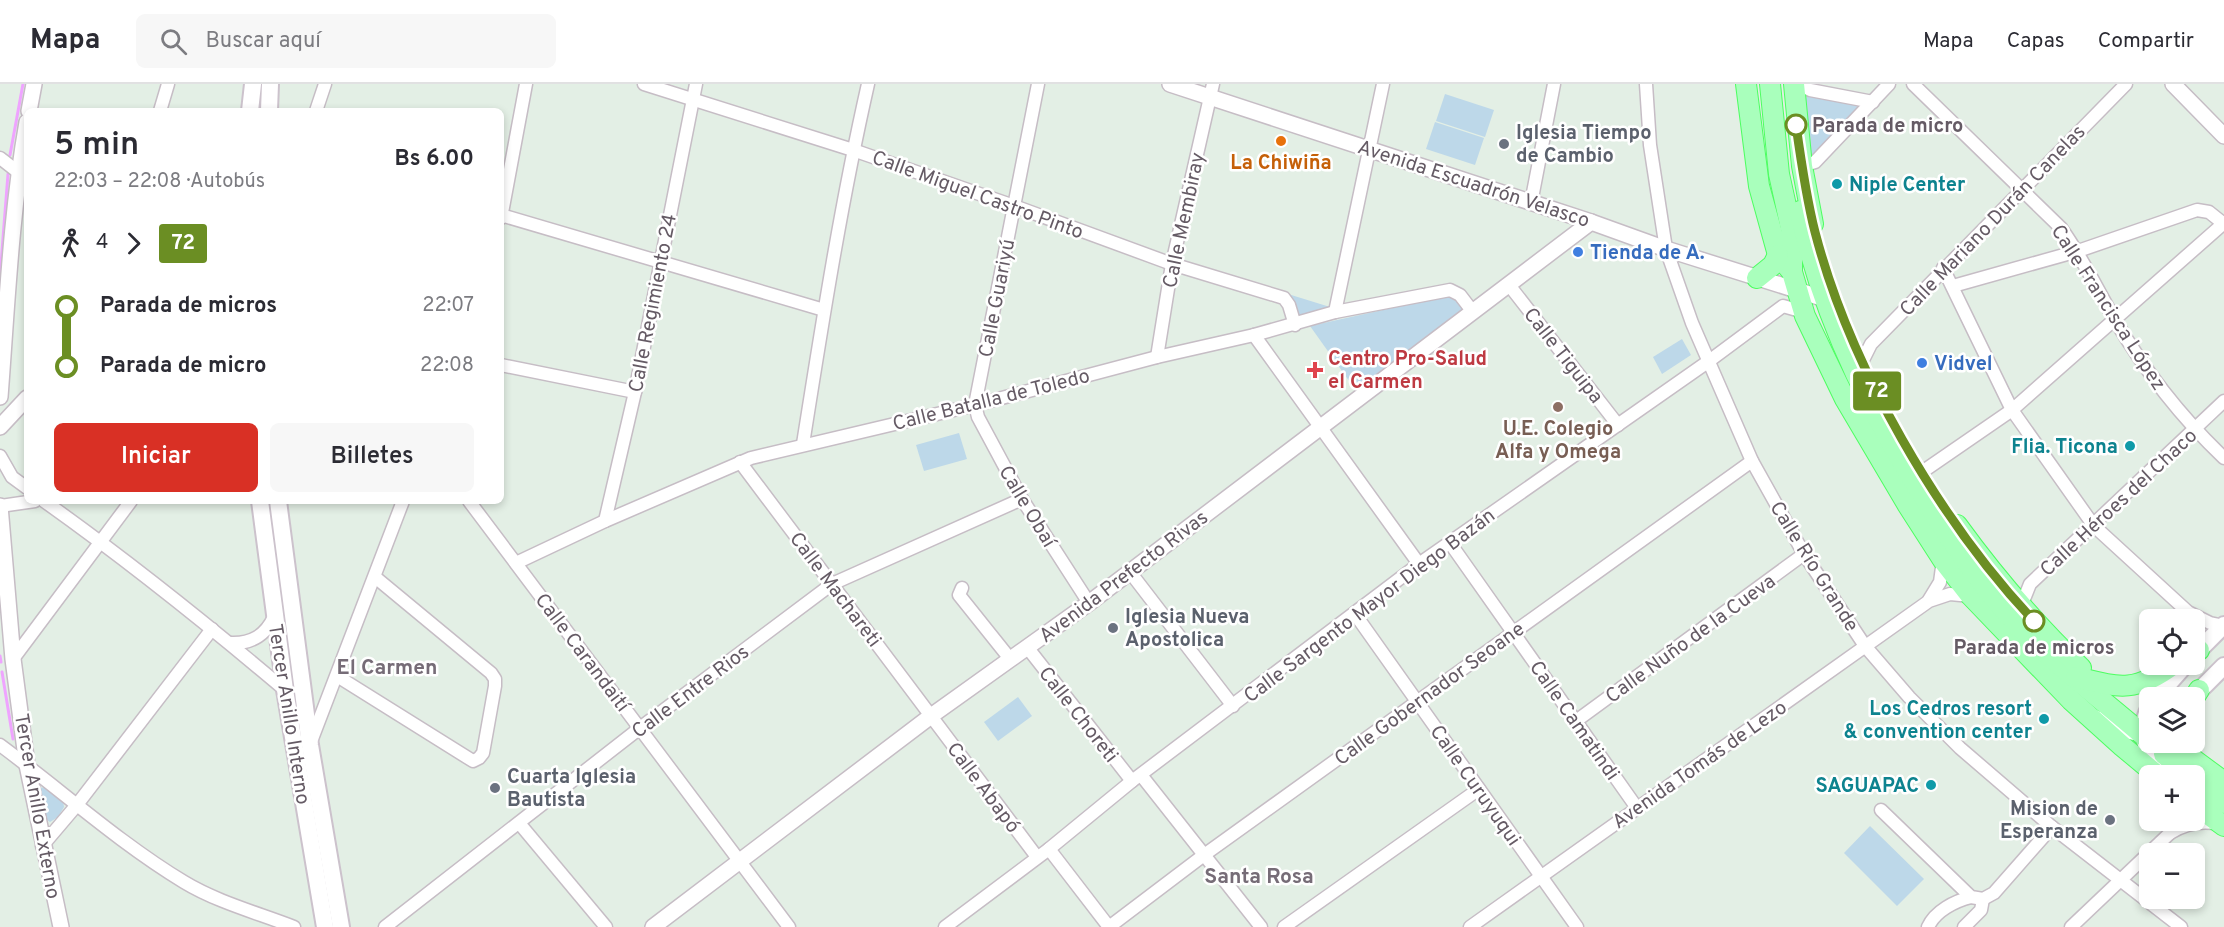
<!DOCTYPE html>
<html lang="es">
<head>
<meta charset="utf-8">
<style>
  :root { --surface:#fff; --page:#f7f7f7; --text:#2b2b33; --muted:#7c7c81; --line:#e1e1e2; --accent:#d93025 }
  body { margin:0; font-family:Overpass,sans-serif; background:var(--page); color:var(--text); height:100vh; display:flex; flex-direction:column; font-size:22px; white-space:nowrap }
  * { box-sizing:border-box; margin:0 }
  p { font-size:20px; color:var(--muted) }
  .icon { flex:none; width:33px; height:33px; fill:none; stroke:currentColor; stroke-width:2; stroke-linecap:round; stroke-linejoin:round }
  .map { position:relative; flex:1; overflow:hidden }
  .drawer { position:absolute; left:24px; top:24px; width:480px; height:396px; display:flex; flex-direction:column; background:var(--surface); border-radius:9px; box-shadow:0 3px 9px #0003 }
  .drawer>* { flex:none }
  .badge { padding:0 12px; border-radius:4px; font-size:21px; line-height:39px }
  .fabs { position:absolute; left:2139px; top:525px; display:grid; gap:12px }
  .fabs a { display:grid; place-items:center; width:66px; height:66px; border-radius:9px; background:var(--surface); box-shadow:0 3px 9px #0003; font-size:30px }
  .map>.badge { position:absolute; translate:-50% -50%; box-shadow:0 0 0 3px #fff }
  .legs { display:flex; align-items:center; gap:9px; height:66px; padding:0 30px; font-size:20px }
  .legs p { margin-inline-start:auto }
  .overview { display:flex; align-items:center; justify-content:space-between; height:102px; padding:0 30px }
  h1 { font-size:33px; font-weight:600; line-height:45px }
  .action { display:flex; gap:12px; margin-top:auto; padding:12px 30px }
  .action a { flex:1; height:69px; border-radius:9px; background:var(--accent); color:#fff; font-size:24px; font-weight:600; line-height:69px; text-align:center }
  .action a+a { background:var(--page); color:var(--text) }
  ul { padding:0 30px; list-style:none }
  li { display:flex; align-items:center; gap:21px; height:60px; font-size:22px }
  li i { display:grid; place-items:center; width:9px; height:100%; margin:0 8px; background:currentColor }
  li i::after { content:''; width:15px; height:15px; margin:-8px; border:4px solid; border-radius:50%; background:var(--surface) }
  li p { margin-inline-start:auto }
  li:first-child i { background:linear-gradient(#0000 50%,currentColor 0) }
  li:last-child i { background:linear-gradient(currentColor 50%,#0000 0) }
  header { display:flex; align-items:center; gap:36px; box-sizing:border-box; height:84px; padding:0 30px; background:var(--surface); border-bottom:2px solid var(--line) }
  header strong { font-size:28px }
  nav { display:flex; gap:33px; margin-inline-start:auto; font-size:21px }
  .search { width:420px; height:54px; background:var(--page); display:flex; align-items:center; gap:15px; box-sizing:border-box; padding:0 21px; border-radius:9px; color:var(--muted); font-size:22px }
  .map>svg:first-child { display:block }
  .green { fill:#bdd8e9 }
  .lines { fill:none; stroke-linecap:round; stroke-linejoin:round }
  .stream { stroke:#efa4ff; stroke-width:3 }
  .minor-casing { stroke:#c6bdc5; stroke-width:15 }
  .tertiary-casing { stroke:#c6bdc5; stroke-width:18 }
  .secondary-casing { stroke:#ccc2cc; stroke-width:20 }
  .primary-casing { stroke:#4dfe61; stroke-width:22 }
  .minor { stroke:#fff; stroke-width:12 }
  .tertiary { stroke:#fff; stroke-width:15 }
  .secondary { stroke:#fff; stroke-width:16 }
  .primary { stroke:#a9ffbc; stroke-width:20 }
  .line-1-casing { stroke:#fff; stroke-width:14 }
  .line-1 { stroke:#6b8e23; stroke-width:9 }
  .stop-1-dot { fill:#fff; stroke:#6b8e23; stroke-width:3 }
  .food-dot { fill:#e8710a; stroke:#fff; stroke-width:2 }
  .worship-dot { fill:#6b7280; stroke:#fff; stroke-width:2 }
  .culture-dot { fill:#0f9aa8; stroke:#fff; stroke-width:2 }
  .shop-dot { fill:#3f7fe0; stroke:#fff; stroke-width:2 }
  .health-dot { fill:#e0444e; stroke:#fff; stroke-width:2 }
  .education-dot { fill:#8d6e63; stroke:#fff; stroke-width:2 }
  .labels { text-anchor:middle; stroke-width:5; stroke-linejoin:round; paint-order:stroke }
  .stop-label { font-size:20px; font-weight:bold; fill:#655b65; stroke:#fff; text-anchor:start }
  .worship-label { font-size:20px; font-weight:bold; fill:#5b616d; stroke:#fff; text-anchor:start }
  .food-label { font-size:20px; font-weight:bold; fill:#c56008; stroke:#fff }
  .street-label { font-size:20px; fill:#655b65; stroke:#fff }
  .culture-label { font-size:20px; font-weight:bold; fill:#0d838f; stroke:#fff; text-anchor:end }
  .shop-label { font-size:20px; font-weight:bold; fill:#366cbe; stroke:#fff; text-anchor:start }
  .health-label { font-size:20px; font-weight:bold; fill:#be3a42; stroke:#fff; text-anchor:start }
  .education-label { font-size:20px; font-weight:bold; fill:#785e54; stroke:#fff }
  .neighbourhood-label { font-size:21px; font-weight:bold; fill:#766c77; stroke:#fff }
</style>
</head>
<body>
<header>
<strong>Mapa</strong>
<div class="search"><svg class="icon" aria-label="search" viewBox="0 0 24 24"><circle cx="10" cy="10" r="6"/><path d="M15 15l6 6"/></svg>Buscar aquí</div>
<nav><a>Mapa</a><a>Capas</a><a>Compartir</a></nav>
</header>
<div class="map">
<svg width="2224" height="843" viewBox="0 0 2224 843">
  <rect width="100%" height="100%" fill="#e3efe5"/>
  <!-- green -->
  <g class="green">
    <polygon points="1801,6 1861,23 1809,75"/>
    <polygon points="1445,10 1494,26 1485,53 1436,37"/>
    <polygon points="1435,38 1484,54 1475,81 1426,65"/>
    <polygon points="1288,210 1330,223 1329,225 1299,232 1293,216"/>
    <polygon points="1451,211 1458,215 1464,225 1357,308 1310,242"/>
    <polygon points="1682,255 1691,271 1662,290 1653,273"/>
    <polygon points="959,349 967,375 924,387 916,361"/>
    <polygon points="1018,613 1032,632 998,657 984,638"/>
    <polygon points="36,703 47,704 63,716 64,723 58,733 50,738 41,732"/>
    <polygon points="1870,742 1924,795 1897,822 1844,769"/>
  </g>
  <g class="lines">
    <!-- stream -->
    <g class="stream">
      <polyline points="10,71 23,0"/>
      <polyline points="0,193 8,90"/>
      <polyline points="0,572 1,578"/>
      <polyline points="2,588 13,655"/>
    </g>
    <defs>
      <g id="minor">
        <polyline points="644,0 853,66 1014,122 1172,180 1284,214 1289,221 1295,241"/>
        <polyline points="1038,0 975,321 978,333 1022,415 1089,519"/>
        <polyline points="1646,0 1650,61 1666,165 1692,239 1752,377 1804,470 1865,562 1909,613 1960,664 2052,743 2181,843"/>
        <polyline points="1798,0 1810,6 1873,18"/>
        <path d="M1913 0 2061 144C2082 173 2097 205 2115 236 2145 287 2181 333 2224 374"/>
        <polyline points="160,27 168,0"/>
        <polyline points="316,27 325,0"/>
        <polyline points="0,74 27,95"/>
        <polyline points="1802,82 1815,78 1889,0"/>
        <polyline points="1531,119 1554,0"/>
        <polyline points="501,131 824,226"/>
        <polyline points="501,134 526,0"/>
        <polyline points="1943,184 2012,326 2094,442 2188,528 2210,539 2223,542"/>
        <polyline points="1509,201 1618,341"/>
        <polyline points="1953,202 2078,167 2197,126 2209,128 2224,140"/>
        <polyline points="1335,228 1383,0"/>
        <polyline points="1254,251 1419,480"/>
        <polyline points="1157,273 1172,180 1213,0"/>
        <polyline points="1863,276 1871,260 2126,0"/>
        <polyline points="501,281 635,308"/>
        <path d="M803 360C822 240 841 119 868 0"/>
        <polyline points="0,372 12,393 27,404"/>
        <polyline points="740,378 1037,773"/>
        <polyline points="1922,388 2012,326 2224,139"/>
        <path d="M44 417C127 476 207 540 285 606"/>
        <polyline points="469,417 789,843"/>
        <polyline points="0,422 35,417"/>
        <polyline points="605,437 635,308 696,0"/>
        <polyline points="1450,459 1637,724"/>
        <polyline points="516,479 605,437 751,374 975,321 1157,273 1254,251 1335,228 1450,206 1460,211 1473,228"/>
        <polyline points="1130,488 1233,622"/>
        <polyline points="962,504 959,511 1011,576"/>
        <polyline points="1929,516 1940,498 1943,476"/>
        <polyline points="2023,524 2024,515 2030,500 2224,317"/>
        <polyline points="1355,530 1577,843"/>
        <path d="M230 559C251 560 265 552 274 533"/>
        <polyline points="1027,563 1132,697"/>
        <polyline points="13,575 131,417"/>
        <polyline points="337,592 473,677 479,674 483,669 495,602 495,595 491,589 375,493"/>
        <polyline points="1576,637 1804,470"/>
        <polyline points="310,660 403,417"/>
        <path d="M0 661C61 706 118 758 184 798 217 818 258 829 294 843"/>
        <polyline points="1141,691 1261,843"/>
        <polyline points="1881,726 1971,813 1983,815 1994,809 2052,743"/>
        <polyline points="519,739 606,843"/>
        <path d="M2170 749C2185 740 2200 736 2219 740"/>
        <polyline points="42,762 76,722 212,545"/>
        <polyline points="1049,765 1109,843"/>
        <polyline points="385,843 640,644 832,500 1022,415"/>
        <polyline points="945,843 1049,765 1132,697 1419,480 1709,277 1783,222 1804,228"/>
        <polyline points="1109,843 1204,771 1752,377"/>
        <polyline points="1284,843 1479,705"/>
        <polyline points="1470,843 1929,517 1950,510 1971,512"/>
        <path d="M1928 843C1935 827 1955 817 1971 813"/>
        <polyline points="1964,843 1981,826 1983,815"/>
        <polyline points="2071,843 2169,750 2177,736"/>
      </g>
      <g id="tertiary">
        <polyline points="1170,0 1591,138 1666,165 1825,215"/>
        <polyline points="2173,0 2224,52"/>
        <polyline points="29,27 34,0"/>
        <path d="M0 313C7 221 11 129 27 38"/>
        <polyline points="0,343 27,314"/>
        <polyline points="0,422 13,575 27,681 61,843"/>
        <polyline points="653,843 931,632 1089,519 1591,138"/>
      </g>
      <g id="secondary">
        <polyline points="250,27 253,0"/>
        <polyline points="269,27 270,0"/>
        <polyline points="260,417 285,606 325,843"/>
        <polyline points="278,417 310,661 341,843"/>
        <polyline points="2194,571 2224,541"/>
        <polyline points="2156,614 2186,580"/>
        <polyline points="2192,614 2224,582"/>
        <path d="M2150 623C2136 648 2148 669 2161 691"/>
        <polyline points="2094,634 2121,645 2143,650"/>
      </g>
      <g id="primary">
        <polyline points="1746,0 1759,102 1778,171 1792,188"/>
        <polyline points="1770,0 1779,90 1792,149 1792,188 1805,232 1845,315 1907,420 1943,476 1971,512 2071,616 2122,662 2158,692"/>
        <polyline points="1794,0 1802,82 1813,140"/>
        <path d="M1800 127C1822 231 1870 329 1927 418 1951 457 1977 495 2007 529 2049 577 2102 615 2150 657"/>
        <polyline points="1757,194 1773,181 1778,171"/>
        <path d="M1957 441C1994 492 2035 540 2081 584"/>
        <polyline points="2194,569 2199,566"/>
        <path d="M2076 593C2120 604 2135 609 2174 580"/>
        <polyline points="2194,614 2199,606"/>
        <polyline points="2170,658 2224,698"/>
        <polyline points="2164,670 2190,692"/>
        <polyline points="2194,695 2224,719"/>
        <polyline points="2194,720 2224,742"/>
      </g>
    </defs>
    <!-- minor casing -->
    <use href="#minor" class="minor-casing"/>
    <!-- tertiary casing -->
    <use href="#tertiary" class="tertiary-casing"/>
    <!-- secondary casing -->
    <use href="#secondary" class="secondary-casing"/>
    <!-- primary casing -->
    <use href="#primary" class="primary-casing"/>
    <!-- minor -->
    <use href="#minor" class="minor"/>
    <!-- tertiary -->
    <use href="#tertiary" class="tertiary"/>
    <!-- secondary -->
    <use href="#secondary" class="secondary"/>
    <!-- primary -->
    <use href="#primary" class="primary"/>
  </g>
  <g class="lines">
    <defs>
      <path id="line-1" d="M1796 41C1801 77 1806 113 1815 148 1850 283 1939 436 2034 537"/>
    </defs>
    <!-- line-1 casing -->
    <use href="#line-1" class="line-1-casing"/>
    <!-- line-1 -->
    <use href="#line-1" class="line-1"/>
  </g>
  <!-- markers -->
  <g class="stop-1-dot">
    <circle cx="1796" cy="41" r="10"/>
    <circle cx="2034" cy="537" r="10"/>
  </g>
  <circle class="food-dot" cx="1281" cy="57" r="6"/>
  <g class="worship-dot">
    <circle cx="1504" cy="60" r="6"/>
    <circle cx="1113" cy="544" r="6"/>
    <circle cx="495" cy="704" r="6"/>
    <circle cx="2110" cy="736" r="6"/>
  </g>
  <g class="culture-dot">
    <circle cx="1837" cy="100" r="6"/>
    <circle cx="2130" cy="362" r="6"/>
    <circle cx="2044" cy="635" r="6"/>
    <circle cx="1931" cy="701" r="6"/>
  </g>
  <g class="shop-dot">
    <circle cx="1578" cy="168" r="6"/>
    <circle cx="1922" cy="279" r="6"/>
  </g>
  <path class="health-dot" d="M1312 277h6v6h6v6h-6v6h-6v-6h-6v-6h6z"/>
  <circle class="education-dot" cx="1558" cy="323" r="6"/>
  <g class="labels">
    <!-- stop labels -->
    <g class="stop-label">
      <text x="1812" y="48">Parada de micro</text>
      <text x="2034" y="570" text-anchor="middle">Parada de micros</text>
    </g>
    <!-- worship labels -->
    <g class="worship-label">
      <text x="1516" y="55">Iglesia Tiempo<tspan x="1516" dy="23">de Cambio</tspan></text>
      <text x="1125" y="539">Iglesia Nueva<tspan x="1125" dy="23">Apostolica</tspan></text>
      <text x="507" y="699">Cuarta Iglesia<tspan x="507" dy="23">Bautista</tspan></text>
      <text x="2098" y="731" text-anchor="end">Mision de<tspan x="2098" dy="23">Esperanza</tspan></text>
    </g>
    <!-- food labels -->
    <g class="food-label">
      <text x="1281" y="85">La Chiwiña</text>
    </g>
    <!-- street labels -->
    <g class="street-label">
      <text transform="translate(1474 99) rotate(18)" y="7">Avenida Escuadrón Velasco</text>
      <text transform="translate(978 110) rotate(20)" y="7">Calle Miguel Castro Pinto</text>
      <text transform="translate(1183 136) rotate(-78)" y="7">Calle Membiray</text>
      <text transform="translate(1992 136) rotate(-46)" y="7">Calle Mariano Durán Canelas</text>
      <text transform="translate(996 214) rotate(-79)" y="7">Calle Guariyú</text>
      <text transform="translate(652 219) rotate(-79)" y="7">Calle Regimiento 24</text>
      <text transform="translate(2109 223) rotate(57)" y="7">Calle Francisca López</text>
      <text transform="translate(1564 271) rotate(52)" y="7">Calle Tiguipa</text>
      <text transform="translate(991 315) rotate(-14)" y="7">Calle Batalla de Toledo</text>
      <text transform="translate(2118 418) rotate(-43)" y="7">Calle Héroes del Chaco</text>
      <text transform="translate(1028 422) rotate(59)" y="7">Calle Obaí</text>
      <text transform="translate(1815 482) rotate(58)" y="7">Calle Río Grande</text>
      <text transform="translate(1123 492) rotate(-37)" y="7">Avenida Prefecto Rivas</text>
      <text transform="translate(836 505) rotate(53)" y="7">Calle Machareti</text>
      <text transform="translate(1369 521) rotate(-37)" y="7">Calle Sargento Mayor Diego Bazán</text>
      <text transform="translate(1690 554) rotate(-36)" y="7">Calle Nuño de la Cueva</text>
      <text transform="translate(583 568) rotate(53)" y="7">Calle Carandaití</text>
      <text transform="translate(690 607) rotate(-37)" y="7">Calle Entre Rios</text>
      <text transform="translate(1429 609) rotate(-36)" y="7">Calle Gobernador Seoane</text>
      <text transform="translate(290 630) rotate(81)" y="7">Tercer Anillo Interno</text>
      <text transform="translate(1079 630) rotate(52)" y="7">Calle Choreti</text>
      <text transform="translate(1575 636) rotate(55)" y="7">Calle Camatindi</text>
      <text transform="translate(1699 680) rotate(-35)" y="7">Avenida Tomás de Lezo</text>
      <text transform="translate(1476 701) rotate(55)" y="7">Calle Curuyuqui</text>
      <text transform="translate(984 703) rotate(53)" y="7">Calle Abapó</text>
      <text transform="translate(38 722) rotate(80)" y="7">Tercer Anillo Externo</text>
    </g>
    <!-- culture labels -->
    <g class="culture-label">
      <text x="1849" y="107" text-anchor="start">Niple Center</text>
      <text x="2118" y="369">Flia. Ticona</text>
      <text x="2032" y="631">Los Cedros resort<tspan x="2032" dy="23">&amp; convention center</tspan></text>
      <text x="1919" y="708">SAGUAPAC</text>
    </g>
    <!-- shop labels -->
    <g class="shop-label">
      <text x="1590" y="175">Tienda de A.</text>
      <text x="1934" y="286">Vidvel</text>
    </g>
    <!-- health labels -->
    <g class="health-label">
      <text x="1328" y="281">Centro Pro-Salud<tspan x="1328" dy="23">el Carmen</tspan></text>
    </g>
    <!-- education labels -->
    <g class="education-label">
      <text x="1558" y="351">U.E. Colegio<tspan x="1558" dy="23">Alfa y Omega</tspan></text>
    </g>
    <!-- neighbourhood labels -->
    <g class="neighbourhood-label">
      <text x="387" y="590">El Carmen</text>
      <text x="1259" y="799">Santa Rosa</text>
    </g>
  </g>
</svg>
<div class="fabs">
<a><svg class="icon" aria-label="locate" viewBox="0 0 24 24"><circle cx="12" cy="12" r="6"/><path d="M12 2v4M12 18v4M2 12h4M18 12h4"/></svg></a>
<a><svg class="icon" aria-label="layers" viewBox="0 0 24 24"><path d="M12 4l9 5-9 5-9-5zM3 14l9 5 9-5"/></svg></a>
<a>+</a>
<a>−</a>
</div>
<b class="badge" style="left:1877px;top:307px;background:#6b8e23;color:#fff">72</b>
<section class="drawer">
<div class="overview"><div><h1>5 min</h1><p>22:03 – 22:08 · Autobús</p></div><b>Bs 6.00</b></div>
<div class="legs"><svg class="icon" aria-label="walk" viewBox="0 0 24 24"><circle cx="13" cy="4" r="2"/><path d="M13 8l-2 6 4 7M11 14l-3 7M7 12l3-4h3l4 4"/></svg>4<svg class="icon" aria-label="forward" viewBox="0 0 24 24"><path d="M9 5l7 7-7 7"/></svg><b class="badge" style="background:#6b8e23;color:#fff">72</b></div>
<ul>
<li><i style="color:#6b8e23"></i><b>Parada de micros</b><p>22:07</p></li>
<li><i style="color:#6b8e23"></i><b>Parada de micro</b><p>22:08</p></li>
</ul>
<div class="action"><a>Iniciar</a><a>Billetes</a></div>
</section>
</div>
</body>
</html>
